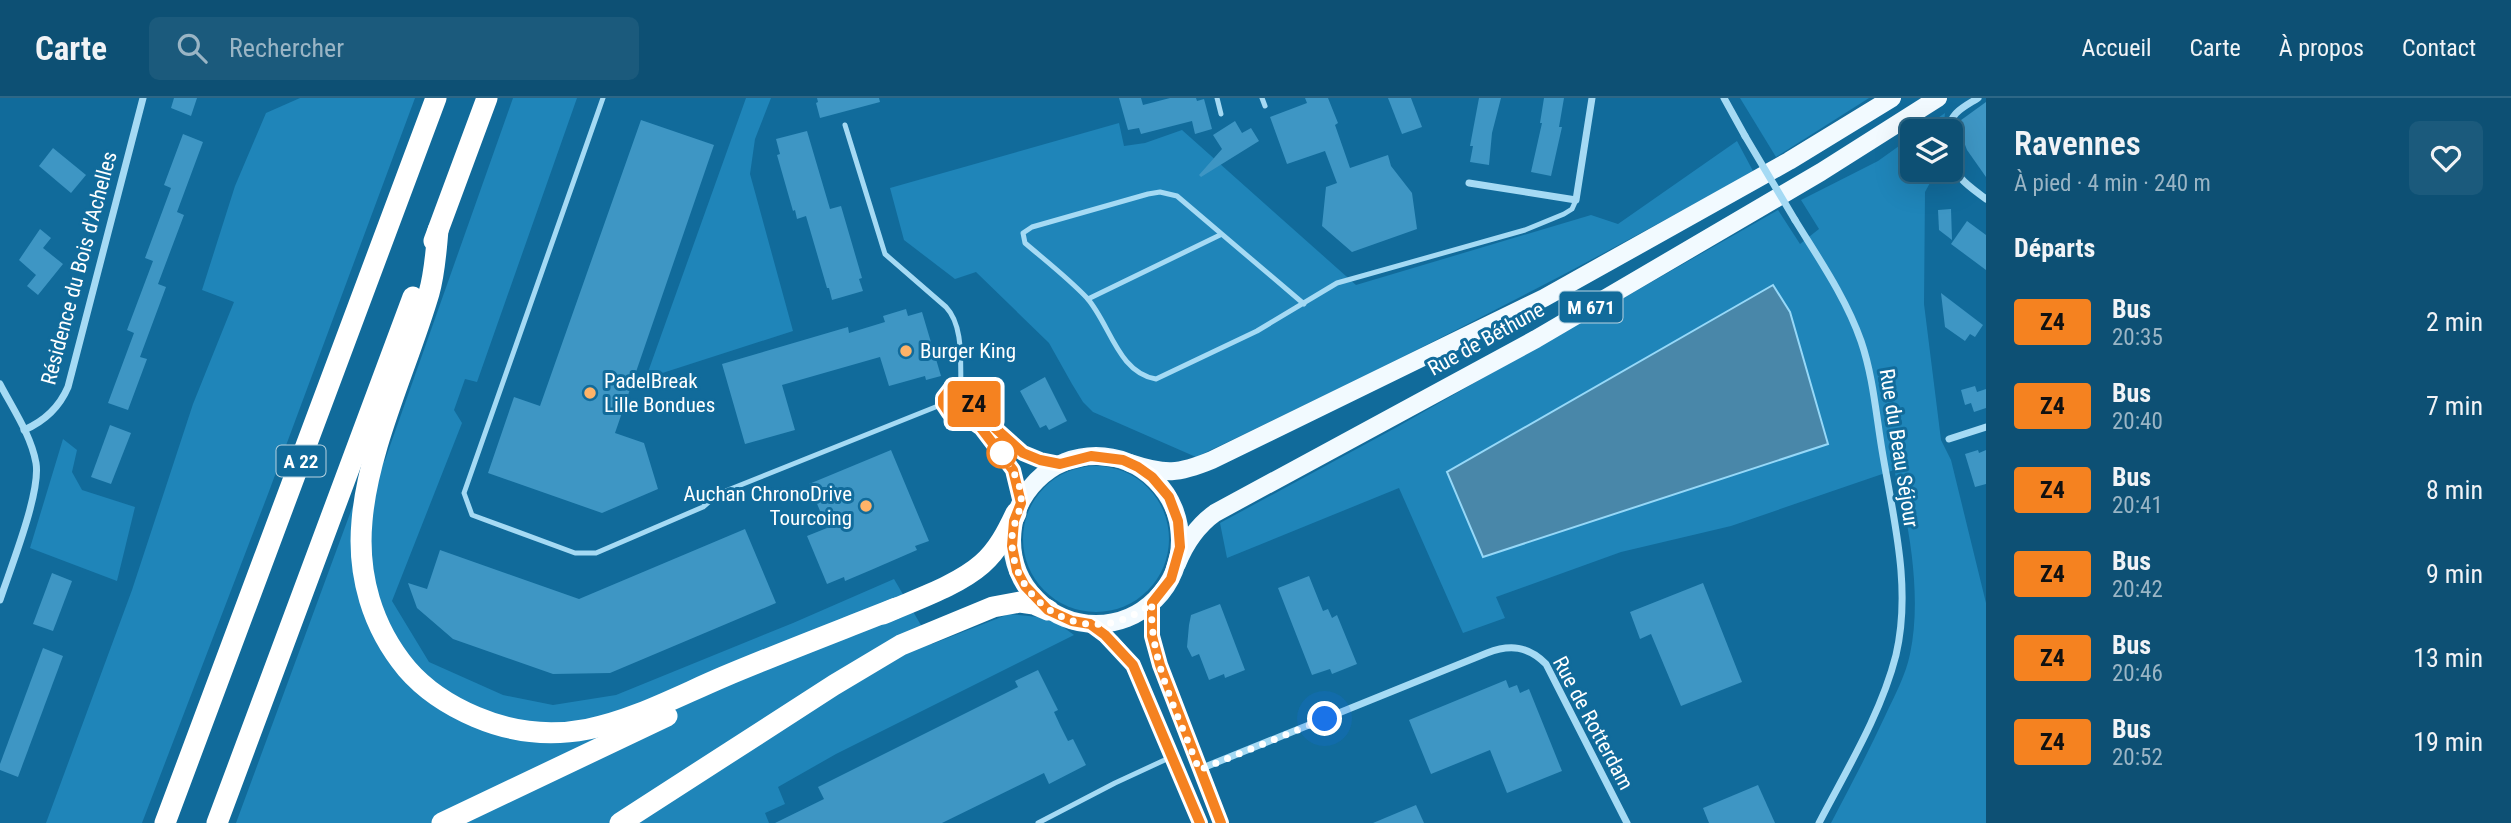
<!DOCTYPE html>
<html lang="fr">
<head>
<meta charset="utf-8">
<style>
  :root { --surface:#0d5074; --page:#1b5a7c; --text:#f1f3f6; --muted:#9ab5c5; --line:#2d6786 }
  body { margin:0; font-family:"Roboto Condensed",sans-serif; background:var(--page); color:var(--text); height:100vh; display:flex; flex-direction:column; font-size:26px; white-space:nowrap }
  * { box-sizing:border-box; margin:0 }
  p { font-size:23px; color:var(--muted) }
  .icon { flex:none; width:38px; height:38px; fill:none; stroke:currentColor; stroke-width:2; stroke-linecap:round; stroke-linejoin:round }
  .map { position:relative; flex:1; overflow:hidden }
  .panel { display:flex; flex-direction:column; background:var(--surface); width:525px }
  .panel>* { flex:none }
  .badge { padding:0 14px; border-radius:5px; font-size:24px; line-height:46px }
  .fabs { position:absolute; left:1900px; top:21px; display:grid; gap:14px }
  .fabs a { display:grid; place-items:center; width:63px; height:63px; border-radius:10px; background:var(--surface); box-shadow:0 7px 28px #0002,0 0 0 2px var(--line); font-size:35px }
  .you { position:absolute; width:35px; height:35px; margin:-18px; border:5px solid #fff; border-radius:50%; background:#1a73e8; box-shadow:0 0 0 10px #1a73e833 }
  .map>.badge { position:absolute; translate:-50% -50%; box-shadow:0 0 0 4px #fff }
  h2 { padding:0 28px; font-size:26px; line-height:63px }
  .round { display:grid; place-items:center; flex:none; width:74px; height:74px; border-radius:10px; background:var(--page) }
  .overview { display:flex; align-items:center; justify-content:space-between; height:119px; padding:0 28px }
  h1 { font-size:33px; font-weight:600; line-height:52px }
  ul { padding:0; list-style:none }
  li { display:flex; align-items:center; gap:21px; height:84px; padding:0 28px }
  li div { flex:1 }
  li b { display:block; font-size:26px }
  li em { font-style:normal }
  li .badge { min-width:77px; font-weight:700; text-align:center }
  header { display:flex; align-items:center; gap:42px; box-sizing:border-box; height:98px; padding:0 35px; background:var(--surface); border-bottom:2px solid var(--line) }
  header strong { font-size:33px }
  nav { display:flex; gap:38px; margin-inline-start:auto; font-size:24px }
  .search { width:490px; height:63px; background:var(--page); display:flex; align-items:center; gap:18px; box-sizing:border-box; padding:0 24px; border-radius:10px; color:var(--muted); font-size:26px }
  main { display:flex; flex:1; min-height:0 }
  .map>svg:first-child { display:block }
  .green { fill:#1f85b9 }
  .water { fill:#4987a9; stroke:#96d8f8; stroke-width:2 }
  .building { fill:#3e96c4 }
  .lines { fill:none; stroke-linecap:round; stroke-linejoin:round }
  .lane { stroke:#a5daf4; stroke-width:5 }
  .street { stroke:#a5daf4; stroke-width:7 }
  .secondary { stroke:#d5effd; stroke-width:14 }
  .primary { stroke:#f2faff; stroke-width:18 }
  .highway { stroke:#fff; stroke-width:21 }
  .street-bridge { stroke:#a5daf4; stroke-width:7 }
  .line-casing { stroke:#fff; stroke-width:16 }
  .line { stroke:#f58220; stroke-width:10 }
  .walk { stroke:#fff; stroke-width:7; stroke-dasharray:0 12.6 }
  .poi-dot { fill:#ffb368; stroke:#116b9b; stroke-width:2.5 }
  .stop-dot { fill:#fff; stroke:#f58220; stroke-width:3.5 }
  .labels { text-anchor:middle; stroke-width:6; stroke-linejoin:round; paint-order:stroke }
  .shield { fill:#116b9b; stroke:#b8d3e1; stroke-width:2 }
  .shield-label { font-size:19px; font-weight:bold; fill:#fff }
  .street-label { font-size:21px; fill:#fff; stroke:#116b9b }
  .poi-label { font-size:21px; fill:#fff; stroke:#116b9b; text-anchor:start }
</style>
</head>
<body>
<header>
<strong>Carte</strong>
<div class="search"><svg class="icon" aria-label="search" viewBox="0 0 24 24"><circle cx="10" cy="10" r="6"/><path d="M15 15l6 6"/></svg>Rechercher</div>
<nav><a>Accueil</a><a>Carte</a><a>À propos</a><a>Contact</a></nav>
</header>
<main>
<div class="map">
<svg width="1986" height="725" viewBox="0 0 1986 725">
  <rect width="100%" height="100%" fill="#116b9b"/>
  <!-- green -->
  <g class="green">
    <polygon points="300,0 415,0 268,396 142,725 46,725 132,492 193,306 234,204 202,192 235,88 266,15"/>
    <polygon points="513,0 577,0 477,284 465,281 454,312 462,325 392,503 429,564 503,597 553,607 616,597 793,525 894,481 932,546 1009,516 1038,519 1059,526 1074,537 836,656 778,689 785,706 765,715 769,725 236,725 355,402 385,362"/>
    <polygon points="746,0 771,0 755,41 750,76 793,233 650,279 648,274"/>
    <polygon points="1740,0 1869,0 1776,59"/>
    <polygon points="1945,15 1943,33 1919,33"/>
    <path d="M1119 25 1124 48 1145 45 1182 32 1356 187 1591 117 1618 126 1737 43 1753 73C1571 176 1385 270 1196 359L1093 314 1083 304 1072 286 1049 245 976 174 955 181 904 142 890 90Z"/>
    <path d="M1913 38V72H1937L1925 94 1924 206 1941 342 1951 362 1986 505V725H1831C1850 689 1869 653 1886 616 1895 597 1906 576 1910 556 1922 501 1910 426 1894 372L1731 428 1621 454 1496 499 1505 520 1463 535 1399 390 1227 460 1220 425 1397 329 1778 112 1800 146 1819 131 1801 102 1878 63Z"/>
    <polygon points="63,341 77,352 72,374 82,392 135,409 117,483 30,450"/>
    <circle cx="1096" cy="441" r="73"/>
  </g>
  <!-- water -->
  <polygon class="water" points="1773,187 1790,214 1828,346 1483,459 1447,374"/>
  <!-- building -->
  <g class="building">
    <polygon points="174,0 197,0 191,18 171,10"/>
    <polygon points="817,0 879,0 880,4 820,20 816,5 818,4"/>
    <polygon points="1119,0 1141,0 1143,7 1170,0 1196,0 1197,3 1204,1 1212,31 1195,36 1192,23 1141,36 1139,30 1128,32"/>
    <polygon points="1305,0 1328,0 1338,25 1335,27 1350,70 1388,57 1391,68 1412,95 1417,131 1352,154 1322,128 1326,89 1337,85 1325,53 1287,66 1270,19 1307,5"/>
    <polygon points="1388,0 1411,0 1422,29 1402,36"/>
    <polygon points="1479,0 1501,0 1492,35 1489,67 1470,64 1473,48 1470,48"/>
    <polygon points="1544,0 1564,0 1559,29 1562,29 1551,78 1531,74 1542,25 1540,25"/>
    <polygon points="1986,4 1986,79 1967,52 1957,25"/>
    <polygon points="641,22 714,47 615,335 644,345 658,391 602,415 488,375 514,299 540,308"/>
    <polygon points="1235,23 1242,35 1251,30 1259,43 1201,79 1199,77 1222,51 1213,37"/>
    <polygon points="807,33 830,111 841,108 862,180 859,181 863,193 832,202 829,190 827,190 806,118 797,121 795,112 793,113 777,57 780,56 776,41"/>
    <polygon points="183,36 203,44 177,114 184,117 158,186 166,189 140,259 147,261 128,312 108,305 134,235 127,232 153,163 145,160 171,90 164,87"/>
    <polygon points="53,50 86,77 71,95 39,68"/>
    <polygon points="1951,111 1952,142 1939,132 1938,112"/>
    <polygon points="1967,123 1986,137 1986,172 1951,146"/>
    <polygon points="40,131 51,140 43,150 63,166 38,197 27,188 36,177 19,162"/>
    <polygon points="1941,195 1983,227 1975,239 1970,236 1965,243 1945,229"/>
    <polygon points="906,211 908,218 922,214 941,278 926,282 925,278 889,288 880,259 782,287 795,332 745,346 722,266 848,229 849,235 885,224 883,218"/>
    <polygon points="1045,279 1067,323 1049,332 1046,327 1040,330 1020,293"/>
    <polygon points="1975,288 1977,294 1986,291 1986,310 1974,314 1971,305 1965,307 1961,292"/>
    <polygon points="110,327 131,335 111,386 91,379"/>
    <polygon points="891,352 929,443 915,448 917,452 871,472 845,483 844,479 827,486 807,438 827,430 809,386"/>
    <polygon points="1978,352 1979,355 1986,352 1986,386 1975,389 1965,356"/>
    <polygon points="745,431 776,505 610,575 553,576 453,541 417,510 408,485 427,491 440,452 579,501"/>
    <polygon points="52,475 72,483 53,533 33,526"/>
    <polygon points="1309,478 1323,513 1328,511 1332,520 1337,517 1357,566 1332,576 1330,571 1312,577 1278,490"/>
    <polygon points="1703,485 1742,584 1681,608 1651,536 1640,541 1630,514"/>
    <polygon points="1220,506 1245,572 1225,580 1224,576 1209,582 1199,556 1192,559 1187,549 1189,527 1191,517"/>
    <polygon points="43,550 63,558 18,679 0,672 0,666"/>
    <polygon points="1038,572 1058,612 1054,614 1060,627 1068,643 1073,641 1086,667 1049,686 1044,675 942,725 775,725 824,701 818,689 1018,589 1015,583"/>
    <polygon points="1506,582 1509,590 1517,587 1520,595 1529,591 1562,673 1507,695 1490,652 1431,676 1409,622"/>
    <polygon points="1758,687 1775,725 1709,725 1703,710"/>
    <polygon points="1416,707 1424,725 1373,725"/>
  </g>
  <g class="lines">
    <!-- lane -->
    <g class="lane">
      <polyline points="603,0 464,395 472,417 575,455 596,455 703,409 718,396 943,306"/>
      <polyline points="1217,0 1221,16"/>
      <polyline points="1262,0 1265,8"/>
      <path d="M845 27 885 156 946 209C964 228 960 264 961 289"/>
      <polyline points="1088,201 1220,137"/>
      <path d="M1304 206 1177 98 1160 94 1148 96 1032 129 1023 135 1025 145C1046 163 1068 180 1087 200 1110 226 1118 275 1156 281L1257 233 1337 185 1525 132 1564 116 1572 111 1576 102"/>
      <polyline points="961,317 969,312 973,303"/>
      <path d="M1021 405C1017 374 999 341 973 324 964 318 955 319 947 313L943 303 947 293 955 289 966 290C972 297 974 306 979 313 999 342 1027 361 1060 366"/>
      <polyline points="1038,725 1115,685 1169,660"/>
    </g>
    <!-- street -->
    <g class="street">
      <polyline points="1724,0 1745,38"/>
      <path d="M1949 33C1949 15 1964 9 1978 0"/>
      <path d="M1951 57C1953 79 1969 88 1986 101"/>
      <polyline points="1469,85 1576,102 1592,0"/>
      <path d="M1795 122C1819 161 1846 200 1861 243 1873 278 1876 316 1882 352 1893 419 1912 489 1896 557 1881 616 1847 671 1819 725"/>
      <path d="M0 286C13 311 31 337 36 365 41 395 10 471 0 502"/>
      <path d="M24 332C45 323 59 310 68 289L143 0"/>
      <polyline points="1949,341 1986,329"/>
      <path d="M1200 671 1487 555C1510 546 1528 548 1546 566L1627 725"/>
    </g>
    <!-- secondary -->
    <g class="secondary">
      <polyline points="1152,505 1152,538 1160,567 1221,725"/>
      <polyline points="1090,526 1113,544 1133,567 1200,725"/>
    </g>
    <!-- primary -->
    <g class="primary">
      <circle cx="1096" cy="442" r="84"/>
      <path d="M1130 365C1166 377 1178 376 1212 362L1544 200 1789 63 1892 0"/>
      <path d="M1177 466C1185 446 1197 428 1215 415L1536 241 1821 74 1938 0"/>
    </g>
    <!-- highway -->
    <g class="highway">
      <path d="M438 132C436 153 435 174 429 195 408 267 368 349 362 423 357 477 372 529 407 571 426 593 450 608 476 619 570 659 639 615 723 579 780 555 838 533 896 510"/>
      <polyline points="434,143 487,0"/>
      <path d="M883 516C914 502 957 488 982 466 998 452 1007 434 1016 415"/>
      <polyline points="165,725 436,0"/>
      <polyline points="217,725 413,199"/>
      <polyline points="442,725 667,618"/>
      <polyline points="620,725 834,587 901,547 993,509 1020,504 1034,506 1048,512"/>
    </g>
    <!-- street-bridge -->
    <polyline class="street-bridge" points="1745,38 1795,122"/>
  </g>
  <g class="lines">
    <defs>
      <polyline id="line" points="1200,725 1133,567 1105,537 1090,526 1072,523 1048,512 1025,488 1017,473 1012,448 1014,423 1021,405 1013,372 981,330 968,321 949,315 943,306 943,300 950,291 958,288 968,292 985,321 1023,355 1040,362 1060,366 1091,358 1123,362 1138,369 1152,379 1169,399 1178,423 1180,449 1171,481 1152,505 1152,538 1160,567 1221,725"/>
    </defs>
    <!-- line casing -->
    <use href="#line" class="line-casing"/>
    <!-- line -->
    <use href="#line" class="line"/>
    <!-- walk -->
    <path class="walk" d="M1002 355C1011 369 1023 387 1021 405 1019 417 1012 428 1012 441 1011 480 1039 515 1077 524 1104 531 1130 522 1152 505 1148 561 1180 620 1199 672L1325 621"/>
  </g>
  <!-- markers -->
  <g class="poi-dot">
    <circle cx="906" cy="253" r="7"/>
    <circle cx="590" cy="295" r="7"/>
    <circle cx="866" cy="408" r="7"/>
  </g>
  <circle class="stop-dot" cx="1002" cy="355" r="14"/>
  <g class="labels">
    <!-- shield labels -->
    <g class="shield">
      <rect x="1559.5" y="193.5" width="63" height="31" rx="5"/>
      <rect x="276.5" y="347.5" width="49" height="31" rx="5"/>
    </g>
    <g class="shield-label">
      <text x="1591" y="216">M 671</text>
      <text x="301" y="370">A 22</text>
    </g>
    <!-- street labels -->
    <g class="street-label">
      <text transform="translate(79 170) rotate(-75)" y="7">Résidence du Bois d'Achelles</text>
      <text transform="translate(1486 241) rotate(-29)" y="7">Rue de Béthune</text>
      <text transform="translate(1899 350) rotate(81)" y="7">Rue du Beau Séjour</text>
      <text transform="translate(1593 625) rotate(62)" y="7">Rue de Rotterdam</text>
    </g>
    <!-- poi labels -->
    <g class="poi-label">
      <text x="920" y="260">Burger King</text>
      <text x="604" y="290">PadelBreak<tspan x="604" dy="24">Lille Bondues</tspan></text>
      <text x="852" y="403" text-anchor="end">Auchan ChronoDrive<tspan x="852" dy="24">Tourcoing</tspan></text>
    </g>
  </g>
</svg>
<div class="fabs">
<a><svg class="icon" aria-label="layers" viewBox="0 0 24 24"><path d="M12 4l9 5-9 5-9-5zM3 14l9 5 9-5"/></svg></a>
</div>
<div class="you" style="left:1325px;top:621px"></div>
<b class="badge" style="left:974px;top:306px;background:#f58220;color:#111">Z4</b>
</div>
<section class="panel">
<div class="overview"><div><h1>Ravennes</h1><p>À pied · 4 min · 240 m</p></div><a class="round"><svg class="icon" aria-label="heart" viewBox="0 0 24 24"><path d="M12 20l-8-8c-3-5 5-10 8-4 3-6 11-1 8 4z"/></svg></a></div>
<h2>Départs</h2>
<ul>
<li><span class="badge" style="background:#f58220;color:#111">Z4</span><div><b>Bus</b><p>20:35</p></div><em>2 min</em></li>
<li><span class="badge" style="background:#f58220;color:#111">Z4</span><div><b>Bus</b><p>20:40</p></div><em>7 min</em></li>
<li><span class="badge" style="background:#f58220;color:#111">Z4</span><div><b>Bus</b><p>20:41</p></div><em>8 min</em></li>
<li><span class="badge" style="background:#f58220;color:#111">Z4</span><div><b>Bus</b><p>20:42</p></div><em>9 min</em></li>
<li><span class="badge" style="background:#f58220;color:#111">Z4</span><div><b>Bus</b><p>20:46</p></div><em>13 min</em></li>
<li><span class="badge" style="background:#f58220;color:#111">Z4</span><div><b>Bus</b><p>20:52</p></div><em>19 min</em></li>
</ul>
</section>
</main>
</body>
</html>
